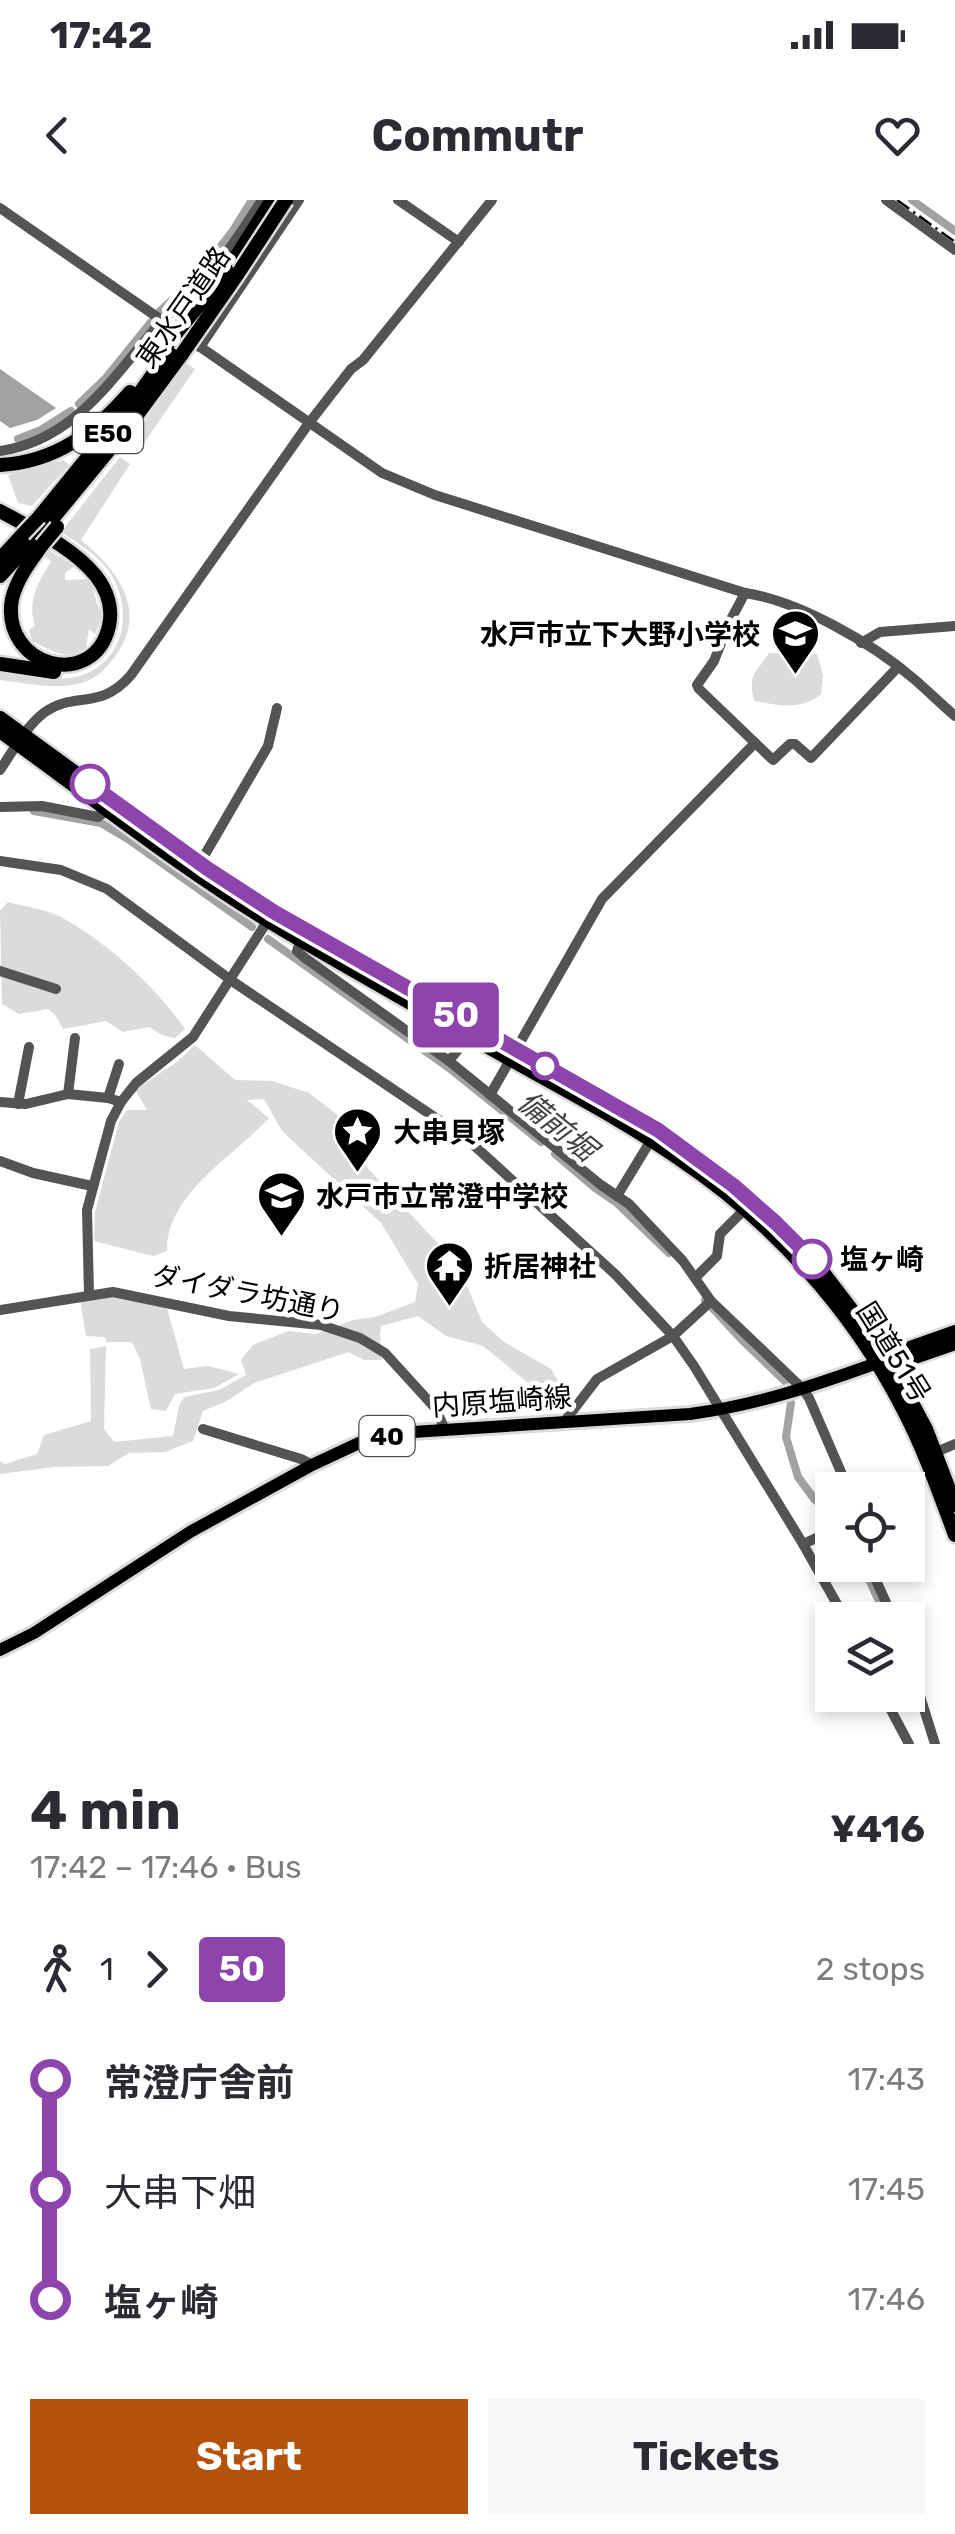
<!DOCTYPE html>
<html lang="en">
<head>
<meta charset="utf-8">
<style>
  :root { --surface:#fff; --page:#f7f7f7; --text:#2b2b33; --muted:#7c7c81; --accent:#b45309 }
  body { margin:0; font-family:Rubik,"Noto Sans JP",sans-serif; background:var(--page); color:var(--text); height:100vh; display:flex; flex-direction:column; font-size:38px; white-space:nowrap }
  * { box-sizing:border-box; margin:0 }
  p { font-size:32px; color:var(--muted) }
  .icon { flex:none; width:55px; height:55px; fill:none; stroke:currentColor; stroke-width:2; stroke-linecap:round; stroke-linejoin:round }
  .map { position:relative; height:1544px; overflow:hidden }
  .details { display:flex; flex-direction:column; background:var(--surface); flex:1 }
  .details>* { flex:none }
  .badge { padding:0 20px; border-radius:8px; font-size:35px; line-height:65px }
  .tools { position:absolute; left:815px; top:1272px; display:grid; gap:20px }
  .tools a { display:grid; place-items:center; width:110px; height:110px; border-radius:0px; background:var(--surface); box-shadow:0 5px 15px #0003; font-size:50px }
  .map>.badge { position:absolute; translate:-50% -50%; box-shadow:0 0 0 5px #fff }
  .legs { display:flex; align-items:center; gap:15px; height:110px; padding:0 30px; font-size:32px }
  .legs p { margin-inline-start:auto }
  .summary { display:flex; align-items:center; justify-content:space-between; height:170px; padding:0 30px }
  h1 { font-size:55px; font-weight:700; line-height:75px }
  .cta { display:flex; gap:20px; margin-top:auto; padding:20px 30px }
  .cta a { flex:1; height:115px; border-radius:0px; background:var(--accent); color:#fff; font-size:40px; font-weight:700; line-height:115px; text-align:center }
  .cta a+a { background:var(--page); color:var(--text) }
  ul { padding:0 30px; list-style:none }
  li { display:flex; align-items:center; gap:35px; height:110px; font-size:38px }
  li i { display:grid; place-items:center; width:15px; height:100%; margin:0 12px; background:currentColor }
  li i::after { content:''; width:25px; height:25px; margin:-12px; border:8px solid; border-radius:50%; background:var(--surface) }
  li p { margin-inline-start:auto }
  li:first-child i { background:linear-gradient(#0000 50%,currentColor 0) }
  li:last-child i { background:linear-gradient(currentColor 50%,#0000 0) }
  .status { display:flex; justify-content:space-between; align-items:center; height:70px; padding:0 50px; background:var(--surface); direction:ltr }
  .status svg { height:28px; fill:currentColor }
  header { display:flex; justify-content:space-between; align-items:center; height:130px; padding:0 30px; background:var(--surface); font-size:45px; font-weight:700 }
  .map>svg:first-child { display:block }
  .green { fill:#dbdbdb }
  .water { fill:#a2a2a2 }
  .lines { fill:none; stroke-linecap:round; stroke-linejoin:round }
  .canal { stroke:#a2a2a2; stroke-width:8 }
  .major-casing { stroke:#dbdbdb; stroke-width:18 }
  .highway-casing { stroke:#dbdbdb; stroke-width:19 }
  .minor { stroke:#545454; stroke-width:10 }
  .major { stroke:#000; stroke-width:12 }
  .highway { stroke:#000; stroke-width:14 }
  .rail { stroke:#000; stroke-width:2.5; stroke-dasharray:15 5 2.5 5; stroke-linecap:butt }
  .highway-bridge-casing { stroke:#dbdbdb; stroke-width:19; stroke-linecap:butt }
  .highway-bridge { stroke:#000; stroke-width:14 }
  .line-1-casing { stroke:#fff; stroke-width:22 }
  .line-1 { stroke:#8e44ad; stroke-width:15 }
  .stop-1-dot { fill:#fff; stroke:#8e44ad; stroke-width:5 }
  .labels { text-anchor:middle; stroke-width:9; stroke-linejoin:round; paint-order:stroke }
  .shield { fill:#fff; stroke:#4c4c4c; stroke-width:2.5 }
  .shield-label { font-size:25px; font-weight:bold; fill:#000 }
  .street-label { font-size:28px; fill:#000; stroke:#fff }
  .poi-label { font-size:28px; font-weight:bold; fill:#000; stroke:#fff; text-anchor:start }
  .stop-label { font-size:28px; font-weight:bold; fill:#000; stroke:#fff; text-anchor:start }
  .water-label { font-size:30px; font-style:italic; fill:#434343; stroke:#fff }
</style>
</head>
<body>
<div class="status"><b>17:42</b><svg viewBox="0 0 49 12"><path d="M0 12V9h3v3zM5 12V6h3v6zM10 12V3h3v9zM15 12V0h3v12zM26 1h20v11H26zM47 4h2v5h-2z"/></svg></div>
<header><svg class="icon" aria-label="back" viewBox="0 0 24 24"><path d="M15 5l-7 7 7 7"/></svg>Commutr<svg class="icon" aria-label="heart" viewBox="0 0 24 24"><path d="M12 20l-8-8c-3-5 5-10 8-4 3-6 11-1 8 4z"/></svg></header>
<div class="map">
<svg width="955" height="1544" viewBox="0 0 955 1544">
  <rect width="100%" height="100%" fill="#fff"/>
  <!-- green -->
  <g class="green">
    <polygon points="185,162 195,169 142,246 133,239"/>
    <path d="M120 257 130 264 81 340C119 371 149 412 114 458 106 468 97 478 84 482 57 491 27 483 0 480V470C25 473 51 483 76 477 125 465 135 409 109 371 97 355 78 343 61 332Z"/>
    <polygon points="64,260 69,265 32,306 18,303 8,275"/>
    <path d="M48 350 75 366 65 373V380L91 379 97 404 103 415 95 434 89 429 86 448C64 462 54 451 32 441L29 430 35 425C27 402 38 381 51 362L45 355Z"/>
    <path d="M769 453 817 454 823 475 821 494C801 511 778 505 754 501 748 473 755 475 769 453Z"/>
    <path d="M8 702C25 707 46 709 61 717 107 742 156 787 185 829L175 838 162 835 149 827 123 832 106 821 63 829 56 816 48 809 19 814 2 804 0 711Z"/>
    <path d="M195 845 235 880 272 881 309 893 335 913 369 945 361 961 459 1066 482 1122 504 1142 551 1169 565 1193 559 1208 483 1146 446 1136 418 1116 381 1126 380 1135 382 1160H364L349 1152 254 1183 227 1201 203 1211 193 1241 165 1252 129 1253 108 1266 54 1267 0 1274V1261L5 1264 37 1254 44 1235 91 1221 90 1149 106 1146 104 1229 114 1242 173 1236 179 1206 184 1197 219 1190 246 1175 241 1160 253 1145 288 1131 316 1134 353 1120 375 1117 415 1102 418 1084 381 1023 282 931 264 899 247 900 269 918C233 957 166 994 167 1051L153 1056 94 1041 95 1012 119 922 127 910H147L135 890 178 861Z"/>
    <polygon points="102,1096 124,1097 167,1108 184,1169 208,1166 239,1174 214,1188 175,1194 166,1211 151,1209 140,1159 132,1142 106,1142 105,1137 86,1136 80,1099"/>
  </g>
  <!-- water -->
  <polygon class="water" points="0,169 56,208 37,220 10,228 0,221"/>
  <g class="lines">
    <!-- canal -->
    <g class="canal">
      <polyline points="912,0 955,31"/>
      <polyline points="159,112 195,79 232,32 252,0"/>
      <polyline points="79,204 105,179 151,122"/>
      <polyline points="18,239 41,230 71,211"/>
      <polyline points="34,611 101,623 128,639 252,727"/>
      <polyline points="268,739 449,868 541,942"/>
      <polyline points="555,954 595,988 617,1003 669,1053"/>
      <polyline points="705,1100 742,1140 788,1184"/>
      <polyline points="791,1203 786,1237 798,1277 815,1300 832,1312"/>
      <polyline points="862,1365 888,1420"/>
    </g>
    <defs>
      <path id="major" d="M0 1450 34 1433 190 1332 312 1265 359 1243 413 1232 690 1214C757 1205 813 1186 877 1163"/>
      <g id="highway">
        <polyline points="227,71 272,0"/>
        <path d="M0 265C56 262 95 232 130 192"/>
        <path d="M0 311C32 329 72 346 96 376 107 390 113 408 109 426 94 492 0 467 12 399 17 378 30 362 42 345"/>
        <polyline points="39,317 136,198 173,146"/>
        <polyline points="49,323 128,227 182,154"/>
        <polyline points="0,359 23,334"/>
        <polyline points="0,376 33,340"/>
        <polyline points="0,464 54,472"/>
        <polyline points="0,518 208,669 274,712 657,931 734,985 776,1023 819,1067 887,1156 926,1229 955,1305"/>
        <path d="M0 531C94 599 185 672 285 731 361 775 438 819 515 862 570 893 626 922 678 958 771 1020 852 1109 903 1209 924 1249 939 1292 955 1335"/>
        <polyline points="881,1160 887,1156 955,1132"/>
        <polyline points="887,1164 892,1165 955,1143"/>
      </g>
    </defs>
    <!-- major casing -->
    <use href="#major" class="major-casing"/>
    <!-- highway casing -->
    <use href="#highway" class="highway-casing"/>
    <!-- minor -->
    <g class="minor">
      <polyline points="398,0 459,42"/>
      <polyline points="886,0 955,50"/>
      <path d="M0 8 382 273 435 295 745 393C799 401 872 443 914 479 928 491 941 504 955 516"/>
      <polyline points="200,147 299,0"/>
      <path d="M0 251C75 240 113 177 159 124 171 111 187 102 199 88 222 62 243 30 262 0"/>
      <polyline points="745,393 729,423 714,461 697,485 699,489 773,560 790,544 795,544 811,558 898,467"/>
      <polyline points="861,443 880,432 955,426"/>
      <path d="M0 570C13 551 26 526 45 512 75 491 100 511 131 475L309 223 351 169 363 160 492 0"/>
      <polyline points="0,607 42,606 98,617 107,610"/>
      <polyline points="0,661 61,670 107,689 235,783 467,939 616,1075 673,1136 694,1166 803,1344 846,1420"/>
      <polyline points="200,663 268,546 277,508"/>
      <polyline points="301,740 297,751 305,758 449,861 601,985 629,1004 683,1061 711,1101 803,1189 809,1198 844,1279 846,1290"/>
      <polyline points="0,771 56,789"/>
      <polyline points="449,861 469,836"/>
      <polyline points="68,894 75,838"/>
      <polyline points="490,895 602,699 755,543"/>
      <polyline points="108,898 119,864"/>
      <polyline points="0,902 26,904 68,894 108,898 121,902"/>
      <polyline points="18,904 29,847"/>
      <polyline points="0,961 33,973 92,986"/>
      <polyline points="617,996 651,940"/>
      <polyline points="696,1077 717,1056 720,1034 745,1009"/>
      <polyline points="89,1094 87,1010 111,921 121,902 136,883 193,837 270,717"/>
      <polyline points="0,1110 113,1092 229,1116 321,1125 360,1138 385,1153 436,1209 445,1230"/>
      <polyline points="564,1222 597,1179 673,1136 711,1101"/>
      <polyline points="203,1229 301,1259 312,1265"/>
      <polyline points="936,1252 955,1244"/>
      <polyline points="803,1344 832,1331"/>
      <polyline points="869,1365 894,1420"/>
      <polyline points="908,1458 935,1544"/>
      <polyline points="883,1495 909,1544"/>
    </g>
    <!-- major -->
    <use href="#major" class="major"/>
    <!-- highway -->
    <use href="#highway" class="highway"/>
    <!-- rail -->
    <polyline class="rail" points="897,0 955,42"/>
    <defs>
      <g id="highway-bridge">
        <polyline points="168,143 227,71"/>
        <polyline points="182,154 237,75 286,0"/>
        <polyline points="23,334 39,317"/>
        <polyline points="42,345 57,327"/>
      </g>
    </defs>
    <!-- highway-bridge casing -->
    <use href="#highway-bridge" class="highway-bridge-casing"/>
    <!-- highway-bridge -->
    <use href="#highway-bridge" class="highway-bridge"/>
  </g>
  <g class="lines">
    <defs>
      <polyline id="line-1" points="90,584 208,669 274,712 658,930 734,986 776,1023 812,1059"/>
    </defs>
    <!-- line-1 casing -->
    <use href="#line-1" class="line-1-casing"/>
    <!-- line-1 -->
    <use href="#line-1" class="line-1"/>
  </g>
  <!-- icons -->
  <defs>
    <symbol id="school-pin" viewBox="-11 -11 22 30"><path d="M0 17L-7.5 6A9.5 9.5 0 1 1 7.5 6Z" fill="#000" stroke="#fff"/><path d="M0-5L7-2L0 1L-7-2ZM-4 1L0 2.5L4 1V4Q0 6-4 4Z" fill="#fff"/></symbol>
    <symbol id="sight-pin" viewBox="-11 -11 22 30"><path d="M0 17L-7.5 6A9.5 9.5 0 1 1 7.5 6Z" fill="#000" stroke="#fff"/><path d="M0-6L1.8-2.2L6-1.7L2.9 1.2L3.7 5.4L0 3.3L-3.7 5.4L-2.9 1.2L-6-1.7L-1.8-2.2Z" fill="#fff"/></symbol>
    <symbol id="temple-pin" viewBox="-11 -11 22 30"><path d="M0 17L-7.5 6A9.5 9.5 0 1 1 7.5 6Z" fill="#000" stroke="#fff"/><path d="M0-6L5-2H3V0L6.5 2.5H4V6H1.5V3h-3V6H-4V2.5H-6.5L-3 0V-2H-5Z" fill="#fff"/></symbol>
  </defs>
  <g fill-rule="evenodd">
    <use href="#school-pin" x="768" y="406" width="55" height="75"/>
    <use href="#sight-pin" x="330" y="904" width="55" height="75"/>
    <use href="#school-pin" x="254" y="968" width="55" height="75"/>
    <use href="#temple-pin" x="422" y="1038" width="55" height="75"/>
  </g>
  <!-- markers -->
  <g class="stop-1-dot">
    <circle cx="90" cy="584" r="18"/>
    <circle cx="545" cy="866" r="12"/>
    <circle cx="812" cy="1059" r="18"/>
  </g>
  <g class="labels">
    <!-- shield labels -->
    <g class="shield">
      <rect x="73" y="213" width="70" height="40" rx="8"/>
      <rect x="359.5" y="1216" width="55" height="40" rx="8"/>
    </g>
    <g class="shield-label">
      <text x="108" y="242">E50</text>
      <text x="387" y="1245">40</text>
    </g>
    <!-- street labels -->
    <g class="street-label">
      <text transform="translate(183 107) rotate(-55)" y="10">東水戸道路</text>
      <text transform="translate(248 1093) rotate(11)" y="10">ダイダラ坊通り</text>
      <text transform="translate(894 1152) rotate(58)" y="10">国道51号</text>
      <text transform="translate(502 1201) rotate(-4)" y="10">内原塩崎線</text>
    </g>
    <!-- poi labels -->
    <g class="poi-label">
      <text x="760" y="444" text-anchor="end">水戸市立下大野小学校</text>
      <text x="393" y="942">大串貝塚</text>
      <text x="316" y="1006">水戸市立常澄中学校</text>
      <text x="484" y="1076">折居神社</text>
    </g>
    <!-- stop labels -->
    <g class="stop-label">
      <text x="840" y="1069">塩ヶ崎</text>
    </g>
    <!-- water labels -->
    <g class="water-label">
      <text transform="translate(557 926) rotate(39)" y="10">備前堀</text>
    </g>
  </g>
</svg>
<div class="tools">
<a><svg class="icon" aria-label="locate" viewBox="0 0 24 24"><circle cx="12" cy="12" r="6"/><path d="M12 2v4M12 18v4M2 12h4M18 12h4"/></svg></a>
<a><svg class="icon" aria-label="layers" viewBox="0 0 24 24"><path d="M12 4l9 5-9 5-9-5zM3 14l9 5 9-5"/></svg></a>
</div>
<b class="badge" style="left:456px;top:815px;background:#8e44ad;color:#fff">50</b>
</div>
<section class="details">
<div class="summary"><div><h1>4 min</h1><p>17:42 – 17:46 · Bus</p></div><b>¥416</b></div>
<div class="legs"><svg class="icon" aria-label="walk" viewBox="0 0 24 24"><circle cx="13" cy="4" r="2"/><path d="M13 8l-2 6 4 7M11 14l-3 7M7 12l3-4h3l4 4"/></svg>1<svg class="icon" aria-label="forward" viewBox="0 0 24 24"><path d="M9 5l7 7-7 7"/></svg><b class="badge" style="background:#8e44ad;color:#fff">50</b><p>2 stops</p></div>
<ul>
<li><i style="color:#8e44ad"></i><b>常澄庁舎前</b><p>17:43</p></li>
<li><i style="color:#8e44ad"></i><span>大串下畑</span><p>17:45</p></li>
<li><i style="color:#8e44ad"></i><b>塩ヶ崎</b><p>17:46</p></li>
</ul>
<div class="cta"><a>Start</a><a>Tickets</a></div>
</section>
</body>
</html>
